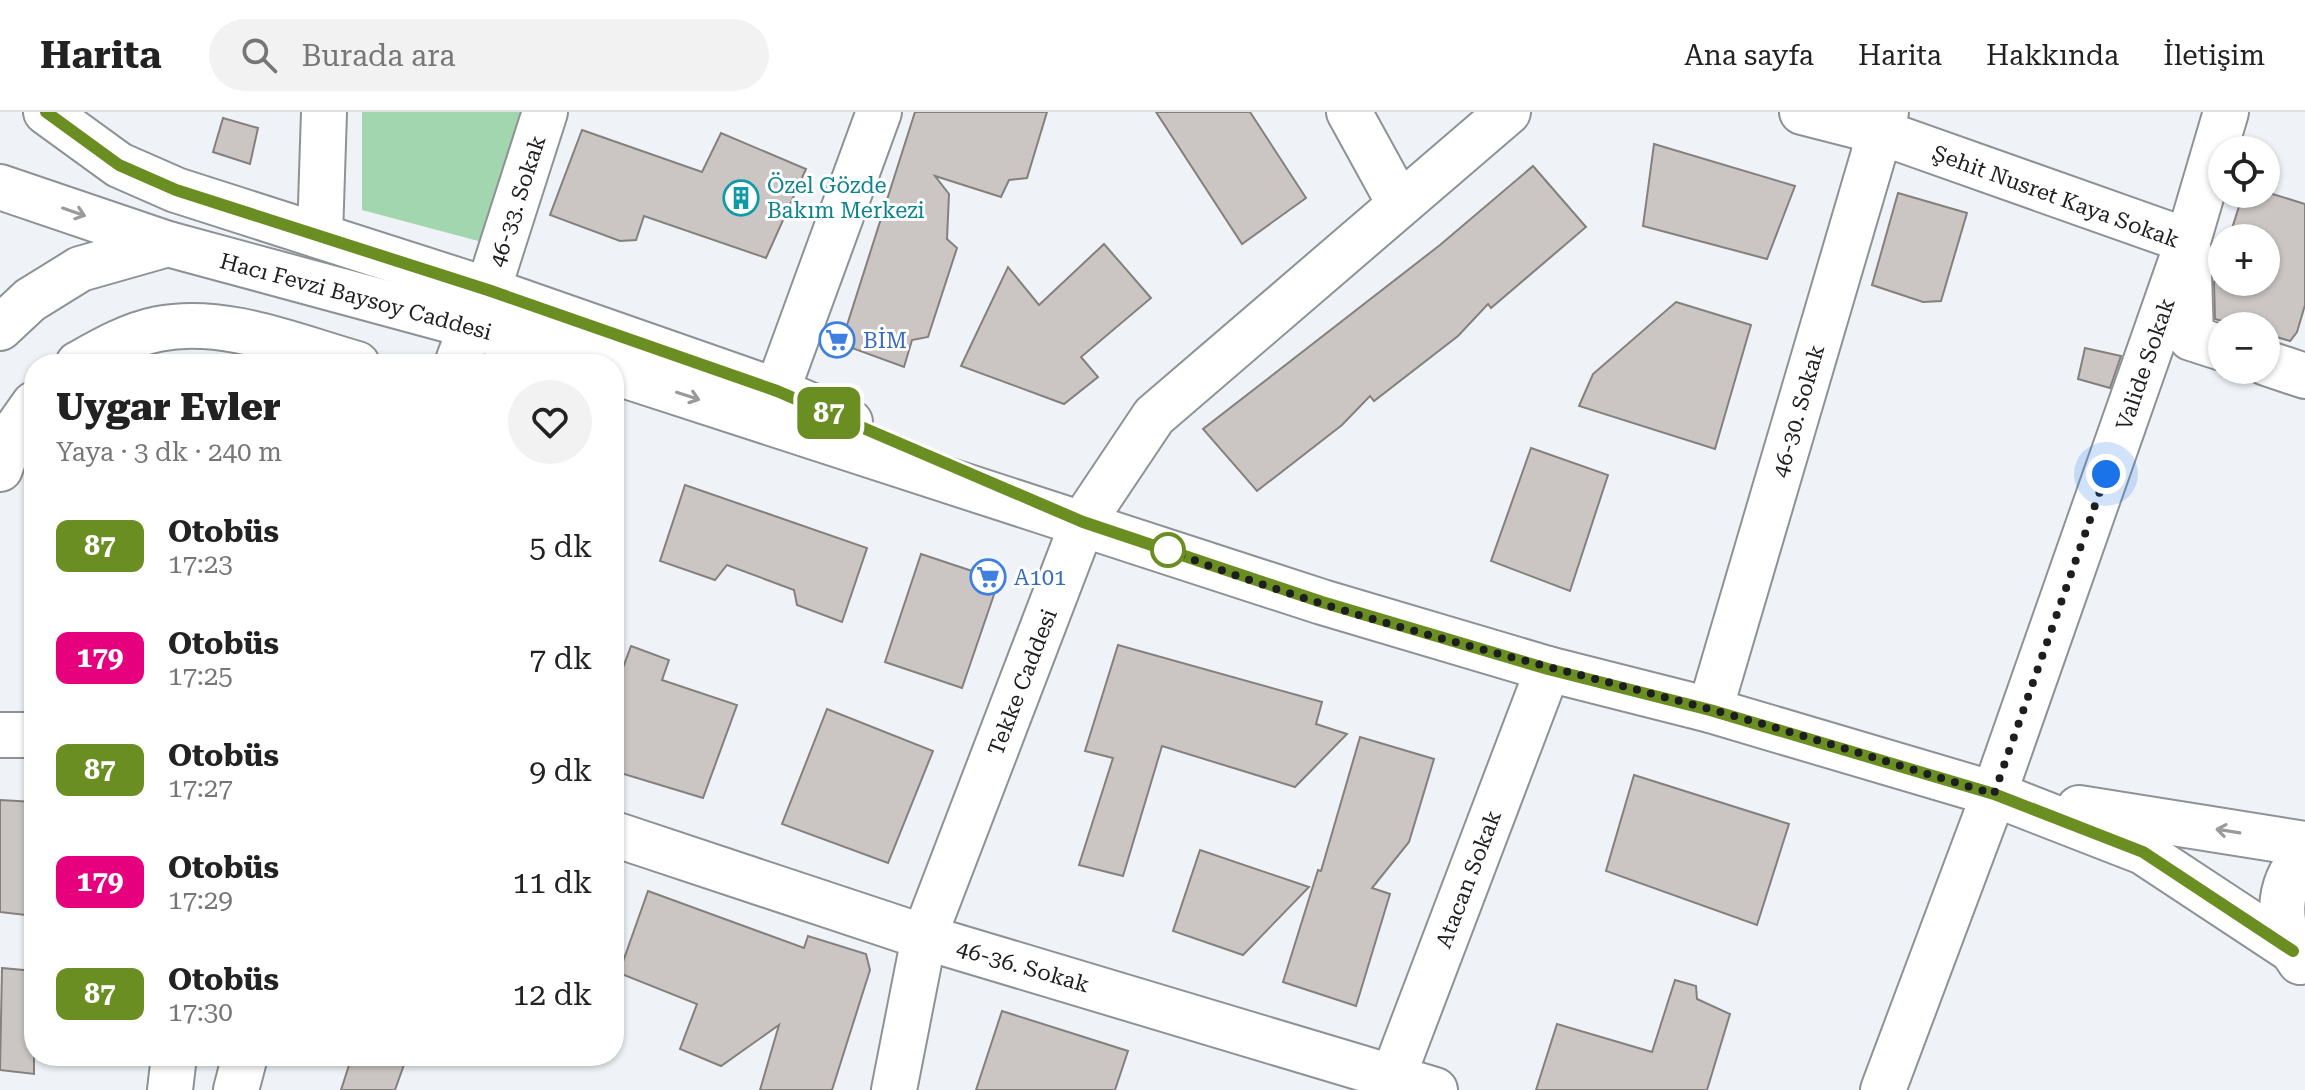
<!DOCTYPE html>
<html lang="tr">
<head>
<meta charset="utf-8">
<style>
  :root { --surface:#fff; --page:#f2f2f2; --text:#222; --muted:#767676; --line:#e0e0e0 }
  body { margin:0; font-family:"Roboto Serif",serif; background:var(--page); color:var(--text); height:100vh; display:flex; flex-direction:column; font-size:30px; white-space:nowrap }
  * { box-sizing:border-box; margin:0 }
  p { font-size:26px; color:var(--muted) }
  .icon { flex:none; width:44px; height:44px; fill:none; stroke:currentColor; stroke-width:2; stroke-linecap:round; stroke-linejoin:round }
  .map { position:relative; flex:1; overflow:hidden }
  .side { position:absolute; left:24px; top:242px; width:600px; height:712px; display:flex; flex-direction:column; background:var(--surface); border-radius:32px; box-shadow:0 2px 6px #0004 }
  .side>* { flex:none }
  .badge { padding:0 16px; border-radius:12px; font-size:28px; line-height:52px }
  .fabs { position:absolute; left:2208px; top:24px; display:grid; gap:16px }
  .fabs a { display:grid; place-items:center; width:72px; height:72px; border-radius:50%; background:var(--surface); box-shadow:0 2px 6px #0004; font-size:40px }
  .you { position:absolute; width:40px; height:40px; margin:-20px; border:6px solid #fff; border-radius:50%; background:#1a73e8; box-shadow:0 0 0 12px #1a73e833 }
  .map>.badge { position:absolute; translate:-50% -50%; box-shadow:0 0 0 4px #fff }
  .round { display:grid; place-items:center; flex:none; width:84px; height:84px; border-radius:42px; background:var(--page) }
  .headline { display:flex; align-items:center; justify-content:space-between; height:136px; padding:0 32px }
  h1 { font-size:38px; font-weight:800; line-height:60px }
  ul { padding:0; list-style:none }
  li { display:flex; align-items:center; gap:24px; height:112px; padding:0 32px }
  li div { flex:1 }
  li b { display:block; font-size:30px }
  li em { font-style:normal }
  li .badge { min-width:88px; font-weight:700; text-align:center }
  header { display:flex; align-items:center; gap:48px; box-sizing:border-box; height:112px; padding:0 40px; background:var(--surface); border-bottom:2px solid var(--line) }
  header strong { font-size:38px }
  nav { display:flex; gap:44px; margin-inline-start:auto; font-size:28px }
  .search { width:560px; height:72px; background:var(--page); display:flex; align-items:center; gap:20px; box-sizing:border-box; padding:0 28px; border-radius:44px; color:var(--muted); font-size:30px }
  .map>svg:first-child { display:block }
  .green { fill:#a2d6ae }
  .building { fill:#cbc6c3; stroke:#84807d; stroke-width:2 }
  .lines { fill:none; stroke-linecap:round; stroke-linejoin:round }
  .minor-casing { stroke:#8e9296; stroke-width:48 }
  .minor { stroke:#fff; stroke-width:44 }
  .oneway { stroke:#999a9a }
  .line-casing { stroke:#fff; stroke-width:18 }
  .line { stroke:#6b8e23; stroke-width:12 }
  .walk { stroke:#1c1e1f; stroke-width:8; stroke-dasharray:0 14.4 }
  .stop-dot { fill:#fff; stroke:#6b8e23; stroke-width:4 }
  .labels { text-anchor:middle; stroke-width:6; stroke-linejoin:round; paint-order:stroke }
  .culture-label { font-size:22px; fill:#0d838f; stroke:#fff; text-anchor:start }
  .street-label { font-size:22px; fill:#1c1e1f; stroke:#fff }
  .shop-label { font-size:22px; fill:#366cbe; stroke:#fff; text-anchor:start }
</style>
</head>
<body>
<header>
<strong>Harita</strong>
<div class="search"><svg class="icon" aria-label="search" viewBox="0 0 24 24"><circle cx="10" cy="10" r="6"/><path d="M15 15l6 6"/></svg>Burada ara</div>
<nav><a>Ana sayfa</a><a>Harita</a><a>Hakkında</a><a>İletişim</a></nav>
</header>
<div class="map">
<svg width="2305" height="978" viewBox="0 0 2305 978">
  <rect width="100%" height="100%" fill="#eff3f7"/>
  <!-- green -->
  <polygon class="green" points="362,0 520,0 482,130 362,98"/>
  <!-- building -->
  <g class="building">
    <polygon points="915,0 1047,0 1027,66 1009,68 1001,85 935,64 949,82 947,127 957,136 928,225 912,228 904,255 841,232"/>
    <polygon points="1156,0 1250,0 1306,86 1242,132"/>
    <polygon points="223,6 258,16 250,52 213,40"/>
    <polygon points="582,18 702,60 721,21 806,57 766,146 644,104 636,128 620,129 550,103"/>
    <polygon points="1654,32 1795,74 1767,147 1643,114"/>
    <polygon points="1533,54 1586,115 1491,196 1488,192 1458,224 1374,289 1370,284 1342,313 1257,379 1203,317 1440,133"/>
    <polygon points="2266,80 2305,92 2305,193 2297,220 2290,229 2266,222 2266,214 2239,214 2215,207 2214,171 2222,147 2222,170 2266,170 2266,126 2229,126 2243,82"/>
    <polygon points="1898,81 1967,101 1941,189 1923,190 1872,173"/>
    <polygon points="1104,132 1151,186 1081,245 1098,265 1064,292 961,254 1008,155 1039,193"/>
    <polygon points="1676,190 1751,213 1715,337 1579,294 1593,262"/>
    <polygon points="2085,236 2121,244 2110,276 2078,267"/>
    <polygon points="1531,336 1608,363 1570,479 1491,449"/>
    <polygon points="685,373 867,436 842,510 797,493 794,478 727,453 715,468 660,449"/>
    <polygon points="921,442 999,468 962,576 885,550"/>
    <polygon points="1118,533 1322,590 1316,612 1347,622 1295,675 1162,634 1123,764 1079,753 1113,646 1085,639"/>
    <polygon points="631,534 669,548 662,568 737,593 703,686 614,659 614,580"/>
    <polygon points="827,597 933,639 888,751 782,712"/>
    <polygon points="1360,625 1434,647 1409,730 1372,776 1390,782 1356,894 1283,870 1318,758 1321,759"/>
    <polygon points="1634,663 1789,712 1757,813 1606,759"/>
    <polygon points="0,688 34,690 34,804 0,800"/>
    <polygon points="1200,738 1309,775 1243,843 1173,819"/>
    <polygon points="648,779 804,836 808,824 866,842 870,858 832,978 760,978 779,913 721,954 680,937 697,892 619,861"/>
    <polygon points="2,856 34,859 34,962 0,958"/>
    <polygon points="1675,868 1696,874 1697,887 1730,902 1707,978 1536,978 1557,912 1652,940"/>
    <polygon points="1002,899 1128,939 1115,978 976,978"/>
    <polygon points="352,944 407,944 395,978 341,978"/>
  </g>
  <g class="lines">
    <defs>
      <g id="minor">
        <polyline points="46,0 119,53 176,78 488,178 777,279 850,310"/>
        <polyline points="1349,0 1399,91"/>
        <polyline points="1802,0 1880,20 2188,129 2191,226 2222,236"/>
        <polyline points="0,75 168,132 471,214 590,252"/>
        <polyline points="320,124 324,0"/>
        <polyline points="488,178 545,0"/>
        <polyline points="0,216 30,188 80,157 168,132"/>
        <polyline points="2266,251 2305,264"/>
        <path d="M78 252C103 238 129 223 158 217 224 204 294 234 357 252"/>
        <polyline points="457,252 471,214"/>
        <polyline points="614,260 1322,490 1548,557 1710,598 1994,682 2143,740 2293,839"/>
        <polyline points="777,279 879,0"/>
        <polyline points="0,357 12,323 34,292"/>
        <polyline points="1710,598 1886,0"/>
        <polyline points="0,623 34,623"/>
        <polyline points="2079,696 2305,732"/>
        <polyline points="614,722 924,825 1435,978"/>
        <path d="M2300 850C2276 816 2275 774 2305 743"/>
        <polyline points="170,978 174,944"/>
        <polyline points="236,978 245,944"/>
        <polyline points="894,978 924,825 1083,410 1154,304 1508,0"/>
        <polyline points="1388,978 1548,557"/>
        <polyline points="1883,978 1994,682 2188,129 2226,0"/>
      </g>
    </defs>
    <!-- minor casing -->
    <use href="#minor" class="minor-casing"/>
    <!-- minor -->
    <use href="#minor" class="minor"/>
  </g>
  <!-- one-way arrows -->
  <defs><path id="oneway-shaft" d="M-6 0H5M1.5-3L5.5 0L1.5 3" fill="none" stroke-width="1.6" stroke-linecap="round" stroke-linejoin="round" transform="scale(2)"/></defs>
  <g class="oneway">
    <use href="#oneway-shaft" transform="translate(74 100) rotate(19)"/>
    <use href="#oneway-shaft" transform="translate(688 284) rotate(18)"/>
    <use href="#oneway-shaft" transform="translate(2228 719) rotate(-171)"/>
  </g>
  <g class="lines">
    <defs>
      <polyline id="line" points="46,0 119,53 176,78 488,178 777,279 1083,410 1322,490 1548,557 1710,598 1994,682 2143,740 2293,839"/>
    </defs>
    <!-- line casing -->
    <use href="#line" class="line-casing"/>
    <!-- line -->
    <use href="#line" class="line"/>
    <!-- walk -->
    <path class="walk" d="M1168 438C1343 507 1528 548 1709 597 1805 623 1899 654 1994 682L2106 362"/>
  </g>
  <!-- icons -->
  <defs>
    <symbol id="building-ring" viewBox="-11 -11 22 22"><circle r="9.5" fill="#fff" stroke="#0f9aa8" stroke-width="1.5"/><path d="M-4-6H4V6H1V3H-1V6H-4ZM-2.5-4.3h1.7v1.8h-1.7ZM.8-4.3h1.7v1.8H.8ZM-2.5-1h1.7V.8h-1.7ZM.8-1h1.7V.8H.8Z" fill="#0f9aa8"/></symbol>
    <symbol id="supermarket-ring" viewBox="-11 -11 22 22"><circle r="9.5" fill="#fff" stroke="#3f7fe0" stroke-width="1.5"/><path d="M-6-5.5h2.5l.6 2H6L4.5 2H-2.5L-4.4-4H-6ZM-1.5 3.2a1.3 1.3 0 1 0 .1 0ZM3 3.2a1.3 1.3 0 1 0 .1 0Z" fill="#3f7fe0"/></symbol>
  </defs>
  <g fill-rule="evenodd">
    <use href="#building-ring" x="721" y="66" width="40" height="40"/>
    <use href="#supermarket-ring" x="817" y="208" width="40" height="40"/>
    <use href="#supermarket-ring" x="968" y="445" width="40" height="40"/>
  </g>
  <!-- markers -->
  <circle class="stop-dot" cx="1168" cy="438" r="16"/>
  <g class="labels">
    <!-- culture labels -->
    <g class="culture-label">
      <text x="767" y="81">Özel Gözde<tspan x="767" dy="25">Bakım Merkezi</tspan></text>
    </g>
    <!-- street labels -->
    <g class="street-label">
      <text transform="translate(2056 84) rotate(20)" y="8">Şehit Nusret Kaya Sokak</text>
      <text transform="translate(517 89) rotate(-72)" y="8">46-33. Sokak</text>
      <text transform="translate(356 184) rotate(15)" y="8">Hacı Fevzi Baysoy Caddesi</text>
      <text transform="translate(2145 252) rotate(-71)" y="8">Valide Sokak</text>
      <text transform="translate(1798 299) rotate(-74)" y="8">46-30. Sokak</text>
      <text transform="translate(1022 570) rotate(-69)" y="8">Tekke Caddesi</text>
      <text transform="translate(1468 767) rotate(-69)" y="8">Atacan Sokak</text>
      <text transform="translate(1023 854) rotate(16)" y="8">46-36. Sokak</text>
    </g>
    <!-- shop labels -->
    <g class="shop-label">
      <text x="863" y="236">BİM</text>
      <text x="1014" y="473">A101</text>
    </g>
  </g>
</svg>
<div class="fabs">
<a><svg class="icon" aria-label="locate" viewBox="0 0 24 24"><circle cx="12" cy="12" r="6"/><path d="M12 2v4M12 18v4M2 12h4M18 12h4"/></svg></a>
<a>+</a>
<a>−</a>
</div>
<div class="you" style="left:2106px;top:362px"></div>
<b class="badge" style="left:829px;top:301px;background:#6b8e23;color:#fff">87</b>
<section class="side">
<div class="headline"><div><h1>Uygar Evler</h1><p>Yaya · 3 dk · 240 m</p></div><a class="round"><svg class="icon" aria-label="heart" viewBox="0 0 24 24"><path d="M12 20l-8-8c-3-5 5-10 8-4 3-6 11-1 8 4z"/></svg></a></div>
<ul>
<li><span class="badge" style="background:#6b8e23;color:#fff">87</span><div><b>Otobüs</b><p>17:23</p></div><em>5 dk</em></li>
<li><span class="badge" style="background:#e6007e;color:#fff">179</span><div><b>Otobüs</b><p>17:25</p></div><em>7 dk</em></li>
<li><span class="badge" style="background:#6b8e23;color:#fff">87</span><div><b>Otobüs</b><p>17:27</p></div><em>9 dk</em></li>
<li><span class="badge" style="background:#e6007e;color:#fff">179</span><div><b>Otobüs</b><p>17:29</p></div><em>11 dk</em></li>
<li><span class="badge" style="background:#6b8e23;color:#fff">87</span><div><b>Otobüs</b><p>17:30</p></div><em>12 dk</em></li>
</ul>
</section>
</div>
</body>
</html>
